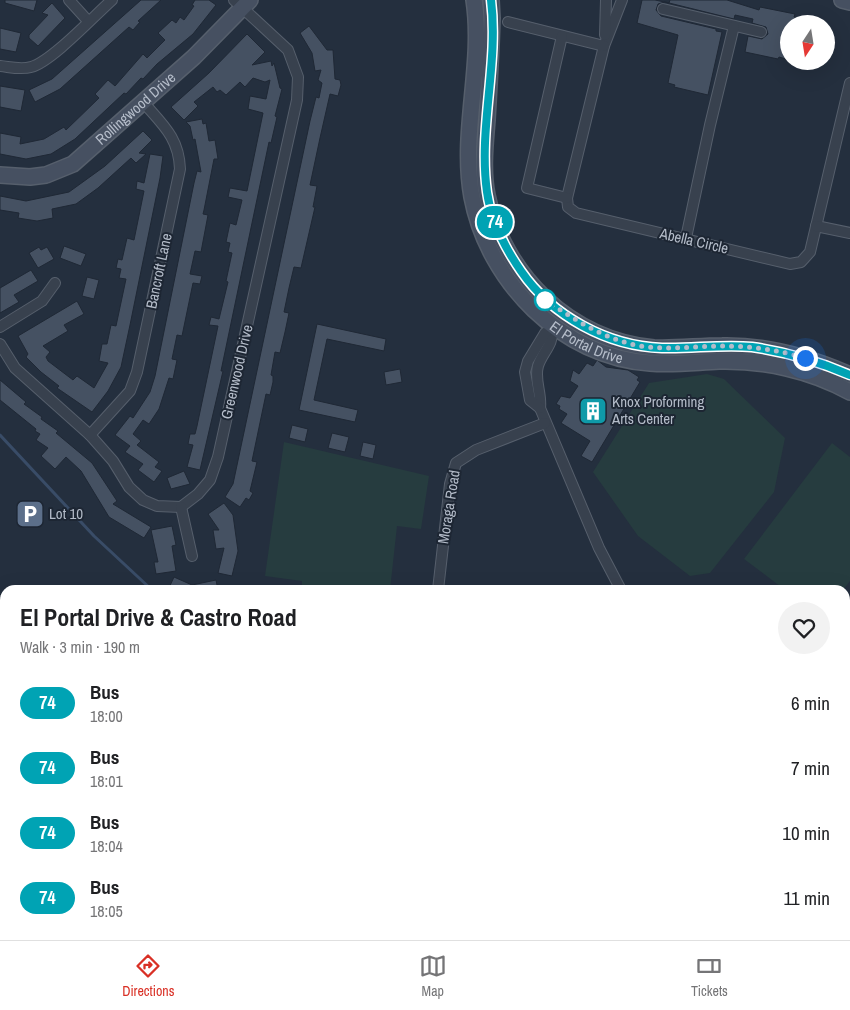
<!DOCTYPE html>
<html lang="en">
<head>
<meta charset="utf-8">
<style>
  :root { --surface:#fff; --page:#f2f2f2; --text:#202124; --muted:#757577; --line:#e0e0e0; --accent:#d93025 }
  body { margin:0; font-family:"Archivo Narrow",sans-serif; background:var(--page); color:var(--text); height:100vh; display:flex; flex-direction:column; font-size:19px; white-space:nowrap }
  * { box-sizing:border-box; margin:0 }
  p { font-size:16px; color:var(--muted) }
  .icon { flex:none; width:28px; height:28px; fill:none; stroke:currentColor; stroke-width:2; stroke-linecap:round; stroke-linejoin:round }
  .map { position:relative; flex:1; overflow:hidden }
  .sheet { position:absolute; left:0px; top:585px; width:850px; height:355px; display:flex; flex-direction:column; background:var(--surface); border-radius:15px 15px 0 0; box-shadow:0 5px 20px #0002 }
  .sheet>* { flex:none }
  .badge { padding:0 10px; border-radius:16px; font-size:18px; line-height:32px }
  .needle { width:32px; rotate:192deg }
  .tools { position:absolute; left:780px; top:15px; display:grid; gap:10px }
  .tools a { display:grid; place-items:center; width:55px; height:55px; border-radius:50%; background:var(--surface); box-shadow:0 5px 20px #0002; font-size:25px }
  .you { position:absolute; width:25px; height:25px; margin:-12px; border:4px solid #fff; border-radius:50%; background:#1a73e8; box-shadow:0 0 0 8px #1a73e833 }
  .map>.badge { position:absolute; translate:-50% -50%; box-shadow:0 0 0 2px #fff }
  .round { display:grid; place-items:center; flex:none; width:52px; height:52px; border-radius:26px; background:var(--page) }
  .overview { display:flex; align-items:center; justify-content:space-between; height:85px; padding:0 20px }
  h1 { font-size:24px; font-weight:800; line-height:38px }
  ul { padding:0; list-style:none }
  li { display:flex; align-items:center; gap:15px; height:65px; padding:0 20px }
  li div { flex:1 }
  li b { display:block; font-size:19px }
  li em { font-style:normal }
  li .badge { min-width:55px; font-weight:700; text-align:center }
  .dock { display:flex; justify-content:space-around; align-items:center; height:70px; border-top:1px solid var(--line); background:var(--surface); font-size:14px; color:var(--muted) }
  .dock a { display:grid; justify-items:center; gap:2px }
  .dock .on { color:var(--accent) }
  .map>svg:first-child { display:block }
  .green { fill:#263c3f }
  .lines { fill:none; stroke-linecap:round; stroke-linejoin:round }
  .stream { stroke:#394c67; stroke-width:3 }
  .building { fill:#455162; stroke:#1f2835 }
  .street-casing { stroke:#565f6c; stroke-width:12 }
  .secondary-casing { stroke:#565f6c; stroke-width:18 }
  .street { stroke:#38414e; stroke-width:10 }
  .secondary { stroke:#465061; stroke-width:15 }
  .line-casing { stroke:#fff; stroke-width:11 }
  .line { stroke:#00a3b4; stroke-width:8 }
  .walk { stroke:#b4bcc9; stroke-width:5; stroke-dasharray:0 9 }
  .stop-dot { fill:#fff; stroke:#00a3b4; stroke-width:2.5 }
  .labels { text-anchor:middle; stroke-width:4; stroke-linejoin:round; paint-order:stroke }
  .street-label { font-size:15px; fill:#b4bcc9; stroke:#1d2633 }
  .poi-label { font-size:15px; fill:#b4bcc9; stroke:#1d2633; text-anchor:start }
</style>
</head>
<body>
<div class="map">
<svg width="850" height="940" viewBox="0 0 850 940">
  <rect width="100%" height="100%" fill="#242f3e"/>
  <!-- green -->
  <g class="green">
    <polygon points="707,374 724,379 785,438 774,492 710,573 690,576 638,536 593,472 649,383"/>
    <polygon points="284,442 429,476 421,529 397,526 390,590 302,590 302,581 265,576"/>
    <polygon points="832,443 850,457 850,581 843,590 785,590 744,559"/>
    <polygon points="850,645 850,665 845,672 845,651"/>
    <polygon points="850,684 850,799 845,806 845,690"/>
    <polygon points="850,818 850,838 845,845 845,824"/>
    <polygon points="669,935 749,935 745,940 676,940"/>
  </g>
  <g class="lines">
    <!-- stream -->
    <g class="stream">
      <polyline points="0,435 94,536 152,590"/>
      <polyline points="403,935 405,940"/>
    </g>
  </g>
  <!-- building -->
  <g class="building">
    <polygon points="5,0 37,0 34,11 5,3"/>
    <polygon points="141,0 161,0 138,21 140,22 133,30 129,27 60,89 35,102 29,90 52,79"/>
    <polygon points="195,0 209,0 216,5 193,34 157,64 143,79 141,78 126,94 124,93 75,139 51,154 26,159 0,154 0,133 21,137 20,144 44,139 64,127 66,130 99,98 95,94 108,80 115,86 143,54 147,58 165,40 158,33 172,20 176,23 180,17 184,20 194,6 192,5"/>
    <polygon points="642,0 655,0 669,3 670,0 727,0 759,10 760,7 795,14 794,17 808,20 808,24 789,24 789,46 786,59 779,57 778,59 745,52 748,36 762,39 768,34 766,27 752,23 753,19 735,15 734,19 665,2 658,4 656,10 661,16 716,29 716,31 722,32 708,95 674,87 675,85 668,83 678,35 637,23"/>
    <polygon points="52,3 65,18 38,46 29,38 29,35 48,15 42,13"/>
    <polygon points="309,26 327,50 333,50 335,79 340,80 341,85 338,96 330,94 320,138 310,185 317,186 313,207 315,207 301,268 294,267 289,288 284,312 289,313 285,332 280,353 275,352 271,375 273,376 273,382 270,395 266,394 252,461 257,462 250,491 253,493 249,500 246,498 240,507 225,497 233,484 310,121 316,97 319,98 322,83 318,80 321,70 315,71 312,53 300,33"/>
    <polygon points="0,28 21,33 16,52 0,49"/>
    <polygon points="247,34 265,52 252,65 271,61 272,66 274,63 280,88 282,89 275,116 277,117 271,143 269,142 221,371 223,371 200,470 187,467 193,445 188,444 190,434 195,434 197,426 218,326 209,325 211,317 219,319 228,282 226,281 232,253 228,252 230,243 226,242 230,223 236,225 242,200 228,197 230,188 247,191 263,113 248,109 250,96 266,99 270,80 265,82 253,78 245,87 240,82 226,95 220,90 217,92 213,87 194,102 198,106 184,120 171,107 209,73"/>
    <polygon points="0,86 25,90 21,111 0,107"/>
    <polygon points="202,119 203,124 206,123 209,141 215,140 218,159 214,159 204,210 203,214 208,215 201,252 195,251 190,274 202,276 200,284 193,283 182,336 177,335 172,359 177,360 173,379 169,378 159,409 149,424 143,420 133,434 141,441 137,445 159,462 155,467 162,471 154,482 138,470 143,464 125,452 130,446 115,435 130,416 133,418 150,392 155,376 194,183 197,171 201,172 195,139 193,140 190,126 186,122"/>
    <polygon points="143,131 152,140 139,153 146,154 136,163 131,158 98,188 76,204 52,209 53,218 37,221 18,218 19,213 0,210 0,196 26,201 69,192 105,166"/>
    <polygon points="150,154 163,156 160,178 130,325 121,367 108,391 92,412 57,388 59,386 41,372 26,357 28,354 18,336 77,301 84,314 64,325 68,331 43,346 50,352 46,357 48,361 73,380 77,376 94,388 108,363 99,361 102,344 107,344 111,325 116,326 126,279 119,278 121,269 116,268 118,259 122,260 127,238 134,240 144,191 136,189 137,181 144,183"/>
    <polygon points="64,246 86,254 81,266 60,258"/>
    <polygon points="39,247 41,250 47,247 54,259 38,268 29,253"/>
    <polygon points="31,270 38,281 14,295 19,302 0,313 0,288"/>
    <polygon points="87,277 99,280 94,299 82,296"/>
    <polygon points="317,324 386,339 384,351 327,339 314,400 358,410 355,422 299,410"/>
    <polygon points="597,360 606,367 628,370 639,377 637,380 640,382 592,462 581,456 590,441 561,423 567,414 559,409 560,406 556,404 561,396 570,398 578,386 570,381 573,370 579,374 587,363 593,366"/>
    <polygon points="400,369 402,382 386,385 384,372"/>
    <polygon points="0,380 26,402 24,404 42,417 41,419 58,431 56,433 92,463 117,501 113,504 151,527 144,538 109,517 81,471 66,457 55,469 41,456 48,448 36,440 40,434 35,431 36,429 0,400"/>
    <polygon points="292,425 308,429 305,442 289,438"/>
    <polygon points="332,433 349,437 345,452 328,448"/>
    <polygon points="363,442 376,445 373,459 360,456"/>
    <polygon points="184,471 190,484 171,489 167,478"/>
    <polygon points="224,503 233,515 238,551 232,576 218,573 224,548 216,549 213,530 219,530 208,514"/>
    <polygon points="172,526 176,545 172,546 176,571 156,574 154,562 158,562 151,530"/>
    <polygon points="174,577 192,585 216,580 218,590 168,590"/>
  </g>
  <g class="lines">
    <defs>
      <g id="street">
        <polyline points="69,0 88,21"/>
        <polyline points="622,0 604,46 567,198 568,207 576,213 790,264 801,262 810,252 850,83"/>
        <polyline points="663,9 761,32"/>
        <polyline points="508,22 604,46"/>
        <polyline points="605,35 606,0"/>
        <polyline points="562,36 527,188 567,198"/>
        <path d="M0 66C10 67 21 70 31 67 51 62 94 16 112 0"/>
        <polyline points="816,226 850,233"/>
        <polyline points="686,238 710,125 734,26"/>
        <polyline points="0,327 42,301 55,283"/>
        <path d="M552 330C554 344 542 353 538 366 534 380 542 394 540 408L599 548 621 590"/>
        <polyline points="0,344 15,368 90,435 113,461 129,487 143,500 157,506 181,507 198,494 210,480 218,457 297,100 298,77 288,50 234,0"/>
        <polyline points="540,408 530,400 525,372 528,361 545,333 555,326"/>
        <path d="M90 435 130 391 137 372 180 169C179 138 163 125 143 102"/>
        <polyline points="181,507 192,556"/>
        <polyline points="438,590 450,484 456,463 476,450 545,423"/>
        <polyline points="0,601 5,601"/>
        <polyline points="0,748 5,746"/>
        <polyline points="0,848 5,853"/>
        <polyline points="448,935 449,940"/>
        <polyline points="18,940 19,935"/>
        <polyline points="847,940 850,936"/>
      </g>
      <g id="secondary">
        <path id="s1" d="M474 0C484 65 460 132 472 197 488 282 562 357 650 363 673 365 696 362 719 361 763 360 811 370 850 392"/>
        <path d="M491 0 492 18C491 52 489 86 487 120 485 144 482 171 487 195 503 275 571 341 654 348 677 349 699 346 722 346 767 345 809 357 850 375"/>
        <polyline points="842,0 850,2"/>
        <path id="s2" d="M0 175 30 177 46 175 73 164 194 57 250 0"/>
        <polyline points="845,892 850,887"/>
        <polyline points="845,915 850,911"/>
        <polyline points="788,940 794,935"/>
        <polyline points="817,940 822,935"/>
      </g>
    </defs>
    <!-- street casing -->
    <use href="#street" class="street-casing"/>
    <!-- secondary casing -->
    <use href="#secondary" class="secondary-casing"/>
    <!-- street -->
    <use href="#street" class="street"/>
    <!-- secondary -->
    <use href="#secondary" class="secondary"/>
  </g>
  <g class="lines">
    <defs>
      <path id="line" d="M491 0C499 63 478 129 487 192 491 221 505 248 521 271 552 316 607 346 662 348 692 349 722 344 752 347 787 352 818 361 850 375"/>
    </defs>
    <!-- line casing -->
    <use href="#line" class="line-casing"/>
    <!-- line -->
    <use href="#line" class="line"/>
    <!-- walk -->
    <path class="walk" d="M545 300C573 318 600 337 635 345 664 351 693 346 723 346 750 346 779 350 805 358"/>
  </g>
  <!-- icons -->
  <defs>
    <symbol id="building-square" viewBox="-11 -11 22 22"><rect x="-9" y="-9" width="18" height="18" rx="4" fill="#0f9aa8" stroke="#1d2633"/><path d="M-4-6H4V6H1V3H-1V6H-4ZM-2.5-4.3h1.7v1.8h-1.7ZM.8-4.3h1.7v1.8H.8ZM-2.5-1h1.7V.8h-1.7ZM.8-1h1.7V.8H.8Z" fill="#fff"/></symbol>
    <symbol id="parking-square" viewBox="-11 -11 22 22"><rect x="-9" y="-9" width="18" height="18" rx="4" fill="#5c6f8a" stroke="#1d2633"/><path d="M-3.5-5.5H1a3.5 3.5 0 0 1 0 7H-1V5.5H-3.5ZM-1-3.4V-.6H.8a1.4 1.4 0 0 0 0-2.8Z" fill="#fff"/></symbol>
  </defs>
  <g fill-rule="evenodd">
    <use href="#building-square" x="577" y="395" width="32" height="32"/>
    <use href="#parking-square" x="14" y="498" width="32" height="32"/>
  </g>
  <!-- markers -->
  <circle class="stop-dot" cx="545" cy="300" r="10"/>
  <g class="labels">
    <!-- street labels -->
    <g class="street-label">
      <text dy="5" stroke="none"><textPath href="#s2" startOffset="159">Rollingwood Drive</textPath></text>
      <text transform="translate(694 241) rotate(13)" y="5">Abella Circle</text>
      <text transform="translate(159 271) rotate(-78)" y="5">Bancroft Lane</text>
      <text dy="5" stroke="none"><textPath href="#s1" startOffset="391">El Portal Drive</textPath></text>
      <text transform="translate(237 372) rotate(-77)" y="5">Greenwood Drive</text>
      <text transform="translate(449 507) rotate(-81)" y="5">Moraga Road</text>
    </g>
    <!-- poi labels -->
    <g class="poi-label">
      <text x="612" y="407">Knox Proforming<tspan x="612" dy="17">Arts Center</tspan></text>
      <text x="49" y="519">Lot 10</text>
    </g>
  </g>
</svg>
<div class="tools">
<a><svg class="needle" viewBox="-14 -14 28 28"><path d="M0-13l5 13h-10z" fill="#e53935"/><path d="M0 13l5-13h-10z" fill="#757577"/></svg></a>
</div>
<div class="you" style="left:805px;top:358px"></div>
<b class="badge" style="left:495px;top:222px;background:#00a3b4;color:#fff">74</b>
<section class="sheet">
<div class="overview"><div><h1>El Portal Drive &amp; Castro Road</h1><p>Walk · 3 min · 190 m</p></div><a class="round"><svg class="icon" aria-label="heart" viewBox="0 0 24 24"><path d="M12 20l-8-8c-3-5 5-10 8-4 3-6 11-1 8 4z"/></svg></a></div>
<ul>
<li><span class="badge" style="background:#00a3b4;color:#fff">74</span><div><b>Bus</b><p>18:00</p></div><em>6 min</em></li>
<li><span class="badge" style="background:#00a3b4;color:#fff">74</span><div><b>Bus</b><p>18:01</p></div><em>7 min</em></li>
<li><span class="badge" style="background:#00a3b4;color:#fff">74</span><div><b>Bus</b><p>18:04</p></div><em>10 min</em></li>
<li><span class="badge" style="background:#00a3b4;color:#fff">74</span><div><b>Bus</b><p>18:05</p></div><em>11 min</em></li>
</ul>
</section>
</div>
<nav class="dock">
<a class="on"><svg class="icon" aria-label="directions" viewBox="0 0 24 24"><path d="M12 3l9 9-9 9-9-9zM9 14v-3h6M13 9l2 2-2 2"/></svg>Directions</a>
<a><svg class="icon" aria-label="map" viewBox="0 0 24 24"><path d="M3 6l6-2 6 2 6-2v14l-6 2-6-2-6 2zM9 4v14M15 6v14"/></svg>Map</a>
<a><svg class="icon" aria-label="tickets" viewBox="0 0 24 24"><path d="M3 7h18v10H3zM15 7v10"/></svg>Tickets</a>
</nav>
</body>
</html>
